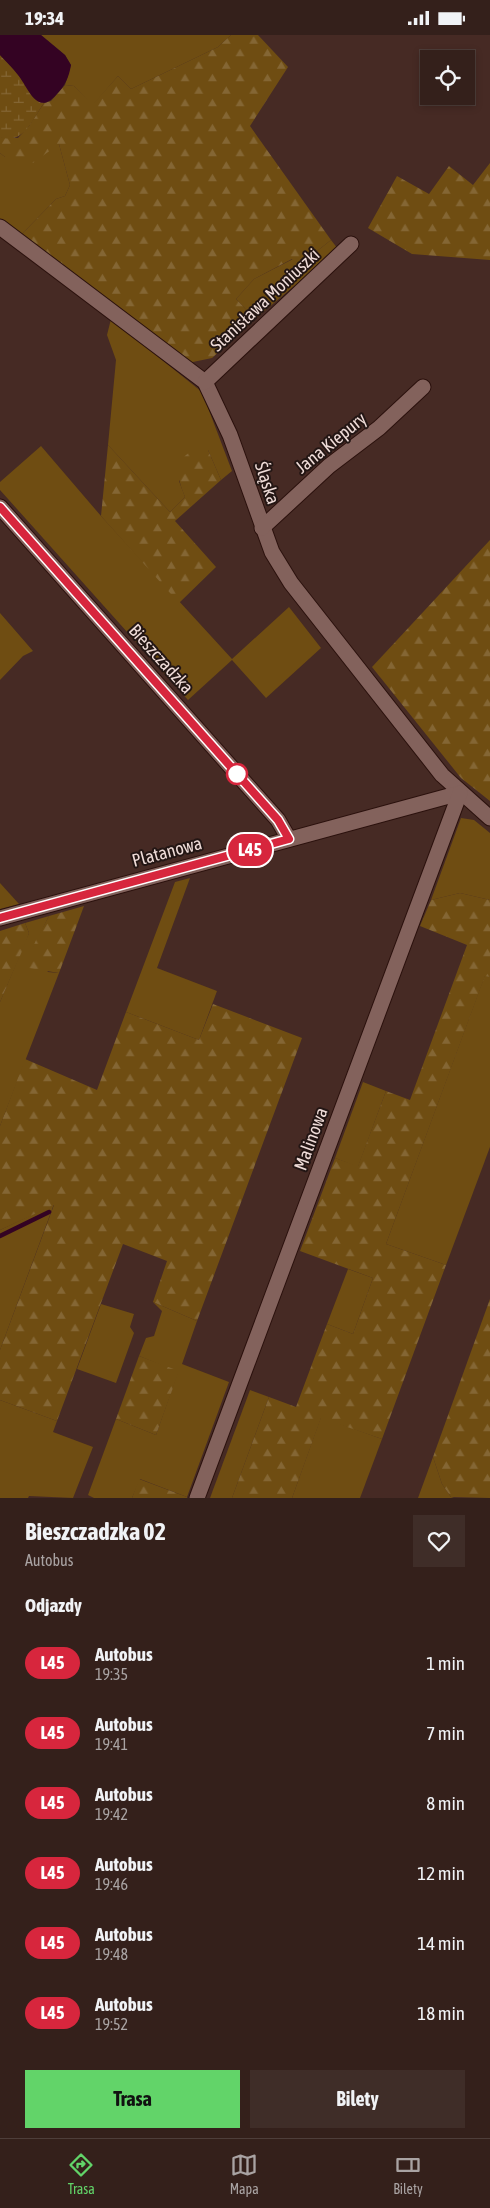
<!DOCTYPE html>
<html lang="pl">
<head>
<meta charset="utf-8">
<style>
  :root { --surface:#34201b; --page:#3f2d28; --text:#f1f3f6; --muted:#a9a3a3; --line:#4e3e3a; --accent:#62d469 }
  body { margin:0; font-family:"Asap Condensed",sans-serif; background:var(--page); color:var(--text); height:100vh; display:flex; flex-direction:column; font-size:19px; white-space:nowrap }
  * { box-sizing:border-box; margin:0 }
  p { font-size:16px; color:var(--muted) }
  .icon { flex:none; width:28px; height:28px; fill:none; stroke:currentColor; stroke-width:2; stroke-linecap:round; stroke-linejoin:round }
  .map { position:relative; height:1463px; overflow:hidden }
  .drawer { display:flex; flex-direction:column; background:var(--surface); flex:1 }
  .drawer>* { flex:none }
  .badge { padding:0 10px; border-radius:16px; font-size:18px; line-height:32px }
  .fabs { position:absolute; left:420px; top:15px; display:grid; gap:10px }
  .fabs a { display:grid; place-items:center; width:55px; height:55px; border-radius:0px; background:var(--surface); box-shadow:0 2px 8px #0003,0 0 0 1px var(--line); font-size:25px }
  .map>.badge { position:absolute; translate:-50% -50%; box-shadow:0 0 0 2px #fff }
  h2 { padding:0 25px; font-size:19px; line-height:45px }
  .round { display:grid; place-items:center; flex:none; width:52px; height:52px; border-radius:0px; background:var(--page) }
  .headline { display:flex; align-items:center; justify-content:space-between; height:85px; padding:0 25px }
  h1 { font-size:24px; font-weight:700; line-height:38px }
  .primary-button { display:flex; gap:10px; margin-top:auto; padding:10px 25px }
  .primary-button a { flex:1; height:58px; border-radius:0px; background:var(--accent); color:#111; font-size:20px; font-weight:700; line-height:58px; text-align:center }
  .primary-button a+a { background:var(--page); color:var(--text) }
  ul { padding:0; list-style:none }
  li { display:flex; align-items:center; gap:15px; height:70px; padding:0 25px }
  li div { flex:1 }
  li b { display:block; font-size:19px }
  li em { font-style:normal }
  li .badge { min-width:55px; font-weight:700; text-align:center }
  .status { display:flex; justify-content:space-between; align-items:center; height:35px; padding:0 25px; background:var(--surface); direction:ltr }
  .status svg { height:14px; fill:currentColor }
  .tabs { display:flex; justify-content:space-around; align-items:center; height:70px; border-top:1px solid var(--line); background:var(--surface); font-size:14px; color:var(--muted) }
  .tabs a { display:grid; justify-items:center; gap:2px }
  .tabs .active { color:var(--accent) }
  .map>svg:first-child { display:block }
  .green { fill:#6f4d12 }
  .forest { fill:url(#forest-firs) }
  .wetland { fill:url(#wetland-marsh) }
  .water { fill:#340323 }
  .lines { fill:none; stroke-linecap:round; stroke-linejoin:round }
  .stream { stroke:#340323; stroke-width:4.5 }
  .minor-casing { stroke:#2b110d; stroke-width:17 }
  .minor { stroke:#83625c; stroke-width:15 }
  .line-casing { stroke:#fff; stroke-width:11 }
  .line { stroke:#d7263d; stroke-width:8 }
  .stop-dot { fill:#fff; stroke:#d7263d; stroke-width:2.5 }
  .labels { text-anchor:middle; stroke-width:4; stroke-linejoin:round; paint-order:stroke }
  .street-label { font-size:18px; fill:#efdcd8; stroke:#231614 }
</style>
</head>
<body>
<div class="status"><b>19:34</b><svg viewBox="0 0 49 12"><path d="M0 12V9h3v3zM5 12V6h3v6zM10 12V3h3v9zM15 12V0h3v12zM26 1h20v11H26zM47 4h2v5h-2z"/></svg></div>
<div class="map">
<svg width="490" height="1463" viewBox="0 0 490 1463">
  <defs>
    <pattern id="forest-firs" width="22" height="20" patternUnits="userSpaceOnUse" patternTransform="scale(1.25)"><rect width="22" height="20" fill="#6f4d12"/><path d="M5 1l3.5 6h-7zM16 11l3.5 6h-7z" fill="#846634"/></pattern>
    <pattern id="wetland-marsh" width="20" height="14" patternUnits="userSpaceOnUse" patternTransform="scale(1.25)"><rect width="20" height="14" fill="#6f4d12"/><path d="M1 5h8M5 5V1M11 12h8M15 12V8" fill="none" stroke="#846634"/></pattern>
  </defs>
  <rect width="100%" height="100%" fill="#462a24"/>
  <!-- green -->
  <g class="green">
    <polygon points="41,0 231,0 218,12 131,54 118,41 93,70 74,51 65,50 71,30 65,20"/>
    <polygon points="59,109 70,150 65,161 56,164 20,201 0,185 0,118 5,122"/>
    <polygon points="331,205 338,214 255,284 236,264 254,244 293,224 298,231"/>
    <polygon points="111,284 202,357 232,436 221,445 208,415 179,446 185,462 170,477 108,410 116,325 107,300"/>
    <polygon points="41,411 101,481 232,624 289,572 321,613 266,663 232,625 188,665 0,455 0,447"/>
    <polygon points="0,578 33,616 23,621 0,645"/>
    <polygon points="461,783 474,785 490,798 490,865 460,858 431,865"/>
    <polygon points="190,843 157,933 217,956 199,1005 126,977 175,847"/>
    <polygon points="0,848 19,869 0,874"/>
    <polygon points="49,881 33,913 48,937 59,938 0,1091 0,967 29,898 25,888"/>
    <polygon points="485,940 490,942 490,1112 446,1230 386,1209"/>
    <polygon points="363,1047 386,1056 358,1132 335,1123"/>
    <polygon points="54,1169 47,1188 0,1315 0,1195"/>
    <polygon points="348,1234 373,1243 353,1299 327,1289"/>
    <polygon points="153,1267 197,1286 182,1329 229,1347 187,1462 140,1444 132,1463 94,1463 88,1460 116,1384 156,1400 178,1337 139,1321 146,1303 154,1301 162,1276"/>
    <polygon points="101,1269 134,1279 130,1292 134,1298 116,1348 77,1334"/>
    <polygon points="250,1355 269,1362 232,1463 210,1463"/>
    <polygon points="0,1365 57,1386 53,1397 93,1412 73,1463 29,1461 28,1463 0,1463"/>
    <polygon points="321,1382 382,1404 360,1463 292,1463"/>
    <polygon points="433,1422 442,1449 451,1462 454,1463 418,1463"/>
  </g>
  <!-- forest -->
  <g class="forest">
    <polygon points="231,0 258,0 288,32 250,91 331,205 298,231 292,224 254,244 236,264 255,284 212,323 188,328 20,201 56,164 65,161 70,150 59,109 33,128 5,122 0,118 0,102 18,103 29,91 44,68 51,66 65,50 74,51 93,69 118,41 131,54 218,12"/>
    <polygon points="490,128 490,225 412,219 368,193 397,141 429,159 449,131 473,150"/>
    <path d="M108 410 170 477 185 462C176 440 173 423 198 413L208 415 221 445 175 486 216 532 179 568 101 481Z"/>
    <polygon points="490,505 490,766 461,743 372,632"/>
    <polygon points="460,858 490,865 490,942 485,941 386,1209 446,1230 382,1404 321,1383 292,1463 232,1463 269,1362 296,1372 327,1289 353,1299 373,1243 300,1216 335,1123 358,1131 386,1056 410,1065 467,910 420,891 431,865"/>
    <path d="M84 871 59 938 29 933C28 915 41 897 49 881Z"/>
    <polygon points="25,888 29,898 26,907 0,967 0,896"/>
    <polygon points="213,969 302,1003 197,1286 153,1267 167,1226 123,1209 57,1386 0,1365 0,1315 54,1170 0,1195 0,1091 25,1024 97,1055 126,977 199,1005"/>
    <polygon points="490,1264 490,1463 451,1462 442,1449 433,1422"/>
    <polygon points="139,1321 179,1336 156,1400 116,1384"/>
    <polygon points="139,1444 187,1462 187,1463 132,1463"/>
  </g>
  <!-- wetland -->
  <path class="wetland" d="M0 20C6 26 12 32 17 38 27 50 29 62 44 68 32 85 24 110 0 102Z"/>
  <!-- water -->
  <path class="water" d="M0 0H41L65 20 71 30C69 42 65 51 56 60 37 82 28 52 18 40 13 33 6 27 0 20Z"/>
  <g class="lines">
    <!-- stream -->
    <polyline class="stream" points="0,1201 49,1177"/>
    <defs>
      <g id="minor">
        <polyline points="0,192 205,347 230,400 272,517 291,548 442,740 490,783"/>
        <polyline points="205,347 351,209"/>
        <polyline points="0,472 278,785 289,804"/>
        <polyline points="262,493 329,431 379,393 423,352"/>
        <polyline points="0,883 460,758"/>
        <polyline points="197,1463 460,758"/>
      </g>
    </defs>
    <!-- minor casing -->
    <use href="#minor" class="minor-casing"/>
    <!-- minor -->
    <use href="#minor" class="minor"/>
  </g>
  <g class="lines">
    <defs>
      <polyline id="line" points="0,472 278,785 289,804 0,883"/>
    </defs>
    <!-- line casing -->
    <use href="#line" class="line-casing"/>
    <!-- line -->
    <use href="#line" class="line"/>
  </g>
  <!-- markers -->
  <circle class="stop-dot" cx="237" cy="739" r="10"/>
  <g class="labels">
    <!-- street labels -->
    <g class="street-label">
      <text transform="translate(265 265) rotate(-43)" y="6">Stanisława Moniuszki</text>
      <text transform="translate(331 408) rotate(-39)" y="6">Jana Kiepury</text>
      <text transform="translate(267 448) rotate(72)" y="6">Śląska</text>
      <text transform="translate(161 624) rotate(48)" y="6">Bieszczadzka</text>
      <text transform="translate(167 817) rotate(-15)" y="6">Platanowa</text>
      <text transform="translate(311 1104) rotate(-70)" y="6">Malinowa</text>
    </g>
  </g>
</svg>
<div class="fabs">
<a><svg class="icon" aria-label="locate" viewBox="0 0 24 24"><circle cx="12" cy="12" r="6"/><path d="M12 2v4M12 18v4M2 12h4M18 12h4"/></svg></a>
</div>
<b class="badge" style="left:250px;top:815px;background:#d7263d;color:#fff">L45</b>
</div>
<section class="drawer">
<div class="headline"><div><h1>Bieszczadzka 02</h1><p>Autobus</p></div><a class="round"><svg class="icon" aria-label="heart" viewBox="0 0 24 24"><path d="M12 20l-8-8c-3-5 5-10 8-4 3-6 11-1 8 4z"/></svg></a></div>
<h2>Odjazdy</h2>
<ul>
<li><span class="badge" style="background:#d7263d;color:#fff">L45</span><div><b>Autobus</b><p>19:35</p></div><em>1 min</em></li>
<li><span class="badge" style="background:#d7263d;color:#fff">L45</span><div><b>Autobus</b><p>19:41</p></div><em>7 min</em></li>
<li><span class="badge" style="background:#d7263d;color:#fff">L45</span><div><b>Autobus</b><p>19:42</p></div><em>8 min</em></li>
<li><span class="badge" style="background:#d7263d;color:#fff">L45</span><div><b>Autobus</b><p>19:46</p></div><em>12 min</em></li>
<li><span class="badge" style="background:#d7263d;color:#fff">L45</span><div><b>Autobus</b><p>19:48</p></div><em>14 min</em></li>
<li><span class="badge" style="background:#d7263d;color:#fff">L45</span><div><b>Autobus</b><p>19:52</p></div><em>18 min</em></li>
</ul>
<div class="primary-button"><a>Trasa</a><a>Bilety</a></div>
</section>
<nav class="tabs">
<a class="active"><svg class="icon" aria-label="directions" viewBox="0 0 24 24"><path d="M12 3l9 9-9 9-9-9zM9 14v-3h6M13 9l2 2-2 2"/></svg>Trasa</a>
<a><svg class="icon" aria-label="map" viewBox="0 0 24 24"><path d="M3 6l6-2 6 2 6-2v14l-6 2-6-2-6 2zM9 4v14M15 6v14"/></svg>Mapa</a>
<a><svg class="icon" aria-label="tickets" viewBox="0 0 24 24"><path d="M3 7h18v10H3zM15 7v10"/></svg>Bilety</a>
</nav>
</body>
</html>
